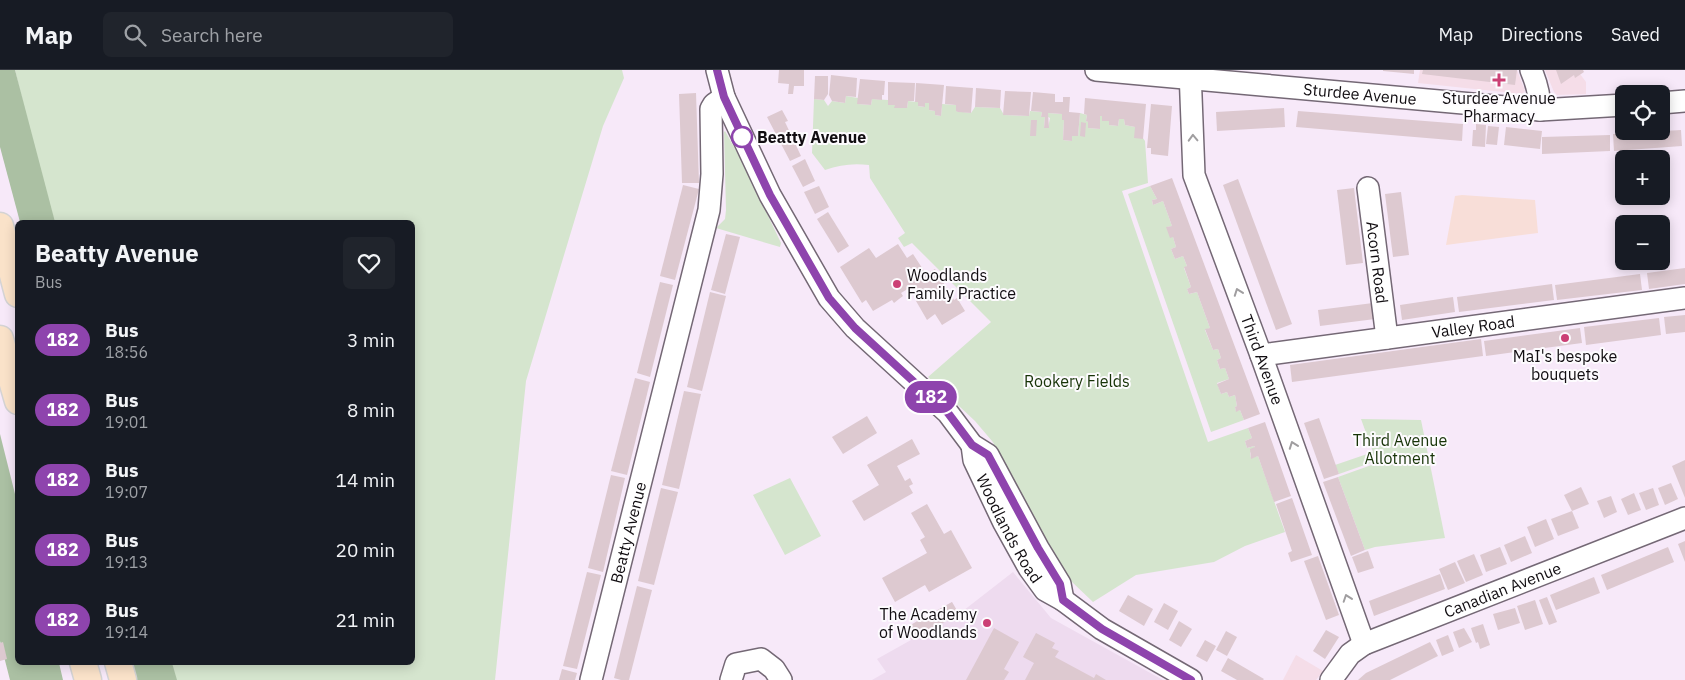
<!DOCTYPE html>
<html lang="en">
<head>
<meta charset="utf-8">
<style>
  :root { --surface:#171b24; --page:#20242c; --text:#f1f3f6; --muted:#9ea1a6; --line:#363941 }
  body { margin:0; font-family:"IBM Plex Sans",sans-serif; background:var(--page); color:var(--text); height:100vh; display:flex; flex-direction:column; font-size:19px; white-space:nowrap }
  * { box-sizing:border-box; margin:0 }
  p { font-size:16px; color:var(--muted) }
  .icon { flex:none; width:28px; height:28px; fill:none; stroke:currentColor; stroke-width:2; stroke-linecap:round; stroke-linejoin:round }
  .map { position:relative; flex:1; overflow:hidden }
  .sheet { position:absolute; left:15px; top:150px; width:400px; height:445px; display:flex; flex-direction:column; background:var(--surface); border-radius:8px; box-shadow:0 2px 12px #0003 }
  .sheet>* { flex:none }
  .badge { padding:0 10px; border-radius:16px; font-size:18px; line-height:32px }
  .fabs { position:absolute; left:1615px; top:15px; display:grid; gap:10px }
  .fabs a { display:grid; place-items:center; width:55px; height:55px; border-radius:8px; background:var(--surface); box-shadow:0 2px 12px #0003; font-size:25px }
  .map>.badge { position:absolute; translate:-50% -50%; box-shadow:0 0 0 2px #fff }
  .round { display:grid; place-items:center; flex:none; width:52px; height:52px; border-radius:8px; background:var(--page) }
  .headline { display:flex; align-items:center; justify-content:space-between; height:85px; padding:0 20px }
  h1 { font-size:24px; font-weight:700; line-height:38px }
  ul { padding:0; list-style:none }
  li { display:flex; align-items:center; gap:15px; height:70px; padding:0 20px }
  li div { flex:1 }
  li b { display:block; font-size:19px }
  li em { font-style:normal }
  li .badge { min-width:55px; font-weight:700; text-align:center }
  header { display:flex; align-items:center; gap:30px; box-sizing:border-box; height:70px; padding:0 25px; background:var(--surface); border-bottom:1px solid var(--line) }
  header strong { font-size:24px }
  nav { display:flex; gap:28px; margin-inline-start:auto; font-size:18px }
  .search { width:350px; height:45px; background:var(--page); display:flex; align-items:center; gap:12px; box-sizing:border-box; padding:0 18px; border-radius:8px; color:var(--muted); font-size:19px }
  .map>svg:first-child { display:block }
  .commercial { fill:#f5dde8 }
  .industrial { fill:#f8ded8 }
  .built { fill:#eedbef }
  .green { fill:#d5e5ce }
  .forest { fill:#abc0a3 }
  .building { fill:#ddc9d0 }
  .lines { fill:none; stroke-linecap:round; stroke-linejoin:round }
  .minor-casing { stroke:#746875; stroke-width:24 }
  .major-casing { stroke:#d4d3d4; stroke-width:29 }
  .minor { stroke:#fff; stroke-width:21 }
  .major { stroke:#fae2c9; stroke-width:26 }
  .oneway { stroke:#a09ea0 }
  .line-casing { stroke:#fff; stroke-width:11 }
  .line { stroke:#8e44ad; stroke-width:8 }
  .poi-dot { fill:#cb4075; stroke:#fdfbfe; stroke-width:2 }
  .stop-dot { fill:#fff; stroke:#8e44ad; stroke-width:2.5 }
  .labels { text-anchor:middle; stroke-width:4; stroke-linejoin:round; paint-order:stroke }
  .street-label { font-size:16px; fill:#110d11; stroke:#fdfbfe }
  .poi-label { font-size:16px; fill:#110d11; stroke:#fdfbfe }
  .stop-label { font-size:16px; font-weight:bold; fill:#110d11; stroke:#fdfbfe; text-anchor:start }
  .park-label { font-size:16px; fill:#173307; stroke:#fdfbfe }
</style>
</head>
<body>
<header>
<strong>Map</strong>
<div class="search"><svg class="icon" aria-label="search" viewBox="0 0 24 24"><circle cx="10" cy="10" r="6"/><path d="M15 15l6 6"/></svg>Search here</div>
<nav><a>Map</a><a>Directions</a><a>Saved</a></nav>
</header>
<div class="map">
<svg width="1685" height="610" viewBox="0 0 1685 610">
  <rect width="100%" height="100%" fill="#f7e9f9"/>
  <!-- commercial -->
  <g class="commercial">
    <polygon points="1420,0 1517,0 1525,21 1522,24 1418,13"/>
    <polygon points="1545,0 1577,0 1586,12 1586,24 1557,25 1554,22"/>
    <polygon points="1296,585 1323,601 1316,610 1283,610"/>
  </g>
  <!-- industrial -->
  <polygon class="industrial" points="1462,125 1535,130 1538,163 1446,175 1455,126"/>
  <!-- built -->
  <polygon class="built" points="1013,502 1051,548 1163,610 872,610 886,602 877,589 911,570 905,558 952,532 959,544"/>
  <!-- green -->
  <g class="green">
    <polygon points="15,0 622,0 624,8 603,56 526,311 495,610 162,610 158,593 412,592 412,152 52,152"/>
    <path d="M846 26 858 28V34L871 35 872 29 888 30V35H895V38H907L908 31 918 32V36L924 37 925 33H929V40L935 41V45L941 46 942 34 956 35V41L971 43 975 37 1000 38 1004 45 1029 46 1030 41 1042 42 1041 47H1045L1044 58H1048L1050 48 1048 47V43L1062 44V50H1064L1063 70 1072 71V66H1078L1080 43 1087 45 1086 51 1088 52V58L1100 59V46H1102V51H1109V55L1118 56 1119 49H1124L1125 55 1135 57 1145 71 1148 113 1122 121 1208 372 1248 358 1252 368 1245 371 1247 378 1254 376 1255 377 1250 383 1251 388 1258 386 1285 462 1245 476 1214 492 1136 505 1093 532 1072 512 1052 485 992 375 994 374 992 371 975 351 928 307 991 252 912 173 904 177 898 168 905 163 870 108 869 95C852 93 840 95 825 100L812 83 814 29 824 30 828 36 832 31 845 33Z"/>
    <polygon points="725,61 742,91 781,173 780,177 716,158 725,149 726,140 724,62"/>
    <polygon points="1150,116 1157,129 1152,130 1153,135 1163,131 1172,156 1167,157 1173,167 1176,177 1171,179 1175,189 1183,186 1187,196 1184,198 1191,217 1187,219 1189,224 1197,222 1210,258 1205,260 1213,280 1218,279 1221,288 1217,290 1220,299 1225,298 1229,309 1217,313 1221,324 1227,322 1229,327 1235,325 1237,336 1235,337 1236,341 1240,340 1244,350 1211,362 1128,124"/>
    <polygon points="1361,349 1421,350 1445,468 1375,477 1365,480 1338,407 1377,393 1376,391 1339,404 1335,395 1373,382"/>
    <polygon points="790,408 821,466 785,485 753,425"/>
  </g>
  <!-- forest -->
  <g class="forest">
    <polygon points="0,0 15,0 55,152 20,152 0,77"/>
    <polygon points="0,364 17,432 18,592 59,593 63,610 10,610 0,571"/>
    <polygon points="130,593 172,593 177,610 134,610"/>
  </g>
  <!-- building -->
  <g class="building">
    <polygon points="779,0 804,0 804,16 794,16 793,24 788,24 789,14 778,13"/>
    <polygon points="1383,0 1414,0 1414,4 1383,1"/>
    <polygon points="1423,0 1517,0 1515,15 1422,4"/>
    <polygon points="1556,0 1583,0 1584,2 1575,8 1574,5 1561,14"/>
    <polygon points="831,5 857,8 856,27 846,26 845,33 832,31 829,25"/>
    <polygon points="815,6 828,6 828,24 824,30 814,29"/>
    <polygon points="860,9 885,11 884,25 882,25 882,30 872,29 871,35 857,34"/>
    <polygon points="888,12 915,13 914,31 908,31 907,38 894,38 895,35 888,35"/>
    <polygon points="916,13 944,15 941,46 935,45 935,41 929,40 929,33 925,33 925,37 918,36 918,32 915,32"/>
    <polygon points="946,16 973,18 971,43 958,42 956,41 956,35 945,34"/>
    <polygon points="976,18 1001,20 1000,38 975,37"/>
    <polygon points="1005,21 1031,22 1029,46 1003,45"/>
    <polygon points="1033,22 1055,24 1055,32 1063,32 1063,27 1070,27 1069,42 1080,43 1078,66 1072,66 1072,71 1063,70 1064,50 1062,50 1062,44 1048,43 1049,58 1044,58 1045,47 1041,47 1042,42 1031,41"/>
    <polygon points="696,23 699,113 682,113 679,24"/>
    <polygon points="1085,28 1146,34 1143,69 1134,68 1135,57 1125,55 1124,49 1119,49 1118,56 1109,55 1109,51 1102,51 1102,46 1100,46 1100,59 1088,58 1088,52 1086,51 1087,45 1084,44"/>
    <polygon points="1151,34 1172,36 1168,86 1151,84 1151,78 1147,78"/>
    <polygon points="1284,38 1285,57 1217,61 1216,42"/>
    <polygon points="782,40 788,51 785,52 801,86 790,91 767,47"/>
    <polygon points="1298,41 1463,54 1462,71 1296,57"/>
    <polygon points="1031,50 1037,50 1036,66 1030,66"/>
    <polygon points="1081,52 1086,53 1085,67 1080,66"/>
    <polygon points="1476,54 1486,55 1485,77 1472,76 1473,60 1476,60"/>
    <polygon points="1488,56 1499,57 1497,75 1486,74"/>
    <polygon points="1506,57 1542,61 1540,79 1504,75"/>
    <polygon points="1681,60 1682,76 1614,81 1613,64"/>
    <polygon points="1610,65 1610,81 1542,84 1542,67"/>
    <polygon points="805,89 815,111 803,117 792,96"/>
    <polygon points="1172,108 1260,344 1244,350 1240,340 1236,342 1235,337 1237,336 1235,325 1229,327 1227,322 1221,324 1217,314 1229,309 1225,298 1220,299 1217,290 1221,288 1218,279 1213,280 1205,259 1210,258 1197,222 1189,224 1187,219 1191,217 1184,197 1187,196 1183,186 1175,189 1171,179 1176,177 1173,167 1170,168 1166,157 1172,156 1163,131 1153,135 1152,130 1157,129 1150,116"/>
    <polygon points="1238,109 1292,254 1276,260 1223,115"/>
    <polygon points="683,115 699,119 675,210 660,206"/>
    <polygon points="819,116 829,137 815,144 804,122"/>
    <polygon points="1354,118 1363,193 1346,195 1337,120"/>
    <polygon points="1401,122 1409,185 1393,187 1385,124"/>
    <polygon points="828,142 849,176 838,183 817,149"/>
    <polygon points="726,164 740,167 725,224 711,220"/>
    <polygon points="898,174 907,188 913,184 926,204 935,199 954,230 957,228 965,241 942,255 935,244 927,250 916,231 922,227 920,224 916,226 912,220 916,218 914,215 901,223 903,226 899,229 894,233 892,230 873,241 866,230 862,233 840,197 869,178 876,188"/>
    <polygon points="1685,198 1685,214 1649,219 1647,203"/>
    <polygon points="1640,204 1642,220 1557,230 1555,215"/>
    <polygon points="660,212 673,215 650,307 637,303"/>
    <polygon points="1552,214 1554,230 1459,242 1457,227"/>
    <polygon points="710,222 726,226 702,321 687,317"/>
    <polygon points="1453,227 1455,242 1402,250 1400,235"/>
    <polygon points="1373,233 1375,249 1320,256 1318,240"/>
    <polygon points="1685,245 1685,262 1666,264 1664,247"/>
    <polygon points="1659,248 1661,265 1586,275 1584,257"/>
    <polygon points="1580,258 1582,273 1486,286 1484,271"/>
    <polygon points="1481,269 1483,286 1292,312 1290,295"/>
    <polygon points="635,308 650,312 627,405 611,401"/>
    <polygon points="684,321 701,324 679,419 662,415"/>
    <polygon points="867,346 877,363 843,384 832,367"/>
    <polygon points="1319,348 1339,404 1324,409 1304,353"/>
    <polygon points="1265,352 1291,426 1274,432 1258,386 1251,389 1250,379 1255,377 1254,376 1247,378 1245,371 1252,368 1248,358"/>
    <polygon points="912,369 920,384 897,396 905,411 910,408 913,414 909,416 913,423 864,451 852,431 879,415 867,395"/>
    <polygon points="1685,390 1685,428 1672,396"/>
    <polygon points="611,405 625,408 603,502 588,498"/>
    <polygon points="1338,407 1365,480 1351,486 1323,412"/>
    <polygon points="1671,413 1678,429 1665,435 1658,418"/>
    <polygon points="1581,417 1589,434 1572,441 1564,425"/>
    <polygon points="661,418 678,422 654,515 638,511"/>
    <polygon points="1653,418 1659,435 1646,440 1639,423"/>
    <polygon points="1634,423 1641,440 1628,445 1621,429"/>
    <polygon points="1611,426 1617,442 1604,448 1597,431"/>
    <polygon points="1292,428 1312,485 1291,492 1288,483 1292,481 1276,434"/>
    <polygon points="927,434 944,464 951,460 972,498 929,522 925,515 895,532 882,508 927,483 920,470 925,467 911,443"/>
    <polygon points="1572,441 1579,458 1558,466 1551,449"/>
    <polygon points="1546,449 1554,469 1535,477 1527,457"/>
    <polygon points="1525,466 1532,483 1511,492 1504,475"/>
    <polygon points="1685,471 1685,492 1678,474"/>
    <polygon points="1500,477 1507,494 1486,502 1480,485"/>
    <polygon points="1668,477 1674,492 1607,520 1601,505"/>
    <polygon points="1368,481 1374,498 1358,503 1352,487"/>
    <polygon points="1474,484 1483,505 1466,512 1457,491"/>
    <polygon points="1318,486 1339,545 1326,550 1304,491"/>
    <polygon points="1455,492 1465,513 1448,520 1439,499"/>
    <polygon points="587,502 601,505 577,599 563,596"/>
    <polygon points="1440,504 1445,519 1374,546 1369,531"/>
    <polygon points="1594,507 1600,523 1556,540 1550,525"/>
    <polygon points="637,516 652,520 629,610 621,610 614,608"/>
    <polygon points="1128,525 1153,539 1144,556 1119,541"/>
    <polygon points="1547,527 1557,552 1549,555 1539,530"/>
    <polygon points="1535,530 1543,554 1525,560 1517,536"/>
    <polygon points="952,532 959,544 912,570 905,558"/>
    <polygon points="1164,533 1178,541 1168,560 1154,552"/>
    <polygon points="1515,538 1520,553 1498,560 1493,544"/>
    <polygon points="1179,551 1192,559 1181,577 1169,570"/>
    <polygon points="1483,554 1490,575 1480,579 1478,572 1476,573 1471,558"/>
    <polygon points="994,558 1019,572 1004,599 1009,602 1004,610 966,610"/>
    <polygon points="1464,558 1472,572 1459,578 1453,562"/>
    <polygon points="1326,560 1339,567 1325,589 1313,581"/>
    <polygon points="1226,561 1237,567 1227,586 1216,580"/>
    <polygon points="1036,563 1055,573 1052,578 1059,581 1055,587 1094,608 1096,604 1106,610 1025,610 1034,593 1023,587"/>
    <polygon points="1448,565 1454,581 1442,586 1436,570"/>
    <polygon points="1205,570 1216,576 1207,592 1196,586"/>
    <polygon points="3,572 7,589 0,591 0,573"/>
    <polygon points="1430,572 1438,586 1390,610 1358,610 1366,603"/>
    <polygon points="1228,588 1264,609 1263,610 1237,610 1221,601"/>
    <polygon points="562,599 577,603 575,610 559,610"/>
  </g>
  <g class="lines">
    <defs>
      <g id="minor">
        <polyline points="717,0 724,27 770,125 829,228 855,258 948,343 972,375 988,385 1038,478 1060,514 1063,530"/>
        <path id="s1" d="M1096 0 1540 40 1624 35"/>
        <path id="s2" d="M1190 0 1194 105 1261 285 1364 574"/>
        <path d="M1531 0C1537 14 1540 25 1540 40"/>
        <polyline points="1661,33 1685,31"/>
        <path id="s3" d="M1368 118 1387 268"/>
        <path id="s4" d="M1261 285 1685 228"/>
        <path id="s5" d="M972 375 974 390 1004 453 1029 498 1045 520 1063 530 1102 559 1191 610"/>
        <path id="s6" d="M591 610 709 140 712 104 711 39 714 34 724 27"/>
        <polyline points="731,610 736,594 761,589 774,599 781,610"/>
        <path id="s7" d="M1331 610 1350 584 1364 574 1685 448"/>
      </g>
      <g id="major">
        <polyline points="0,156 18,224"/>
        <polyline points="0,269 18,331"/>
        <polyline points="83,592 88,610"/>
        <polyline points="118,592 123,610"/>
      </g>
    </defs>
    <!-- minor casing -->
    <use href="#minor" class="minor-casing"/>
    <!-- major casing -->
    <use href="#major" class="major-casing"/>
    <!-- minor -->
    <use href="#minor" class="minor"/>
    <!-- major -->
    <use href="#major" class="major"/>
  </g>
  <!-- one-way arrows -->
  <defs><path id="oneway-chevron" d="M-2-3.5L2.5 0L-2 3.5" fill="none" stroke-width="1.6" stroke-linecap="round" stroke-linejoin="round" transform="scale(1.25)"/></defs>
  <g class="oneway">
    <use href="#oneway-chevron" transform="translate(1193 68) rotate(-92)"/>
    <use href="#oneway-chevron" transform="translate(1238 222) rotate(-110)"/>
    <use href="#oneway-chevron" transform="translate(1293 375) rotate(-110)"/>
    <use href="#oneway-chevron" transform="translate(1347 528) rotate(-109)"/>
  </g>
  <g class="lines">
    <defs>
      <polyline id="line" points="717,0 724,27 770,125 829,228 855,258 948,343 972,375 988,385 1038,478 1060,514 1063,530 1102,559 1191,610"/>
    </defs>
    <!-- line casing -->
    <use href="#line" class="line-casing"/>
    <!-- line -->
    <use href="#line" class="line"/>
  </g>
  <!-- markers -->
  <g class="poi-dot">
    <path d="M1496.5 2.5h5v5h5v5h-5v5h-5v-5h-5v-5h5z"/>
    <circle cx="897" cy="214" r="5"/>
    <circle cx="1565" cy="268" r="5"/>
    <circle cx="987" cy="553" r="5"/>
  </g>
  <circle class="stop-dot" cx="742" cy="67" r="10"/>
  <g class="labels">
    <!-- street labels -->
    <g class="street-label">
      <text dy="6" stroke="none"><textPath href="#s1" startOffset="265">Sturdee Avenue</textPath></text>
      <text dy="6" stroke="none"><textPath href="#s3" startOffset="75">Acorn Road</textPath></text>
      <text dy="6" stroke="none"><textPath href="#s4" startOffset="214">Valley Road</textPath></text>
      <text dy="6" stroke="none"><textPath href="#s2" startOffset="302">Third Avenue</textPath></text>
      <text dy="6" stroke="none"><textPath href="#s5" startOffset="92">Woodlands Road</textPath></text>
      <text dy="6" stroke="none"><textPath href="#s6" startOffset="152">Beatty Avenue</textPath></text>
      <text dy="6" stroke="none"><textPath href="#s7" startOffset="198">Canadian Avenue</textPath></text>
    </g>
    <!-- poi labels -->
    <g class="poi-label">
      <text x="1499" y="34">Sturdee Avenue<tspan x="1499" dy="18">Pharmacy</tspan></text>
      <text x="907" y="211" text-anchor="start">Woodlands<tspan x="907" dy="18">Family Practice</tspan></text>
      <text x="1565" y="292">MaI's bespoke<tspan x="1565" dy="18">bouquets</tspan></text>
      <text x="977" y="550" text-anchor="end">The Academy<tspan x="977" dy="18">of Woodlands</tspan></text>
    </g>
    <!-- stop labels -->
    <g class="stop-label">
      <text x="757" y="73">Beatty Avenue</text>
    </g>
    <!-- park labels -->
    <g class="park-label">
      <text x="1077" y="317">Rookery Fields</text>
      <text x="1400" y="376">Third Avenue<tspan x="1400" dy="18">Allotment</tspan></text>
    </g>
  </g>
</svg>
<div class="fabs">
<a><svg class="icon" aria-label="locate" viewBox="0 0 24 24"><circle cx="12" cy="12" r="6"/><path d="M12 2v4M12 18v4M2 12h4M18 12h4"/></svg></a>
<a>+</a>
<a>−</a>
</div>
<b class="badge" style="left:931px;top:327px;background:#8e44ad;color:#fff">182</b>
<section class="sheet">
<div class="headline"><div><h1>Beatty Avenue</h1><p>Bus</p></div><a class="round"><svg class="icon" aria-label="heart" viewBox="0 0 24 24"><path d="M12 20l-8-8c-3-5 5-10 8-4 3-6 11-1 8 4z"/></svg></a></div>
<ul>
<li><span class="badge" style="background:#8e44ad;color:#fff">182</span><div><b>Bus</b><p>18:56</p></div><em>3 min</em></li>
<li><span class="badge" style="background:#8e44ad;color:#fff">182</span><div><b>Bus</b><p>19:01</p></div><em>8 min</em></li>
<li><span class="badge" style="background:#8e44ad;color:#fff">182</span><div><b>Bus</b><p>19:07</p></div><em>14 min</em></li>
<li><span class="badge" style="background:#8e44ad;color:#fff">182</span><div><b>Bus</b><p>19:13</p></div><em>20 min</em></li>
<li><span class="badge" style="background:#8e44ad;color:#fff">182</span><div><b>Bus</b><p>19:14</p></div><em>21 min</em></li>
</ul>
</section>
</div>
</body>
</html>
